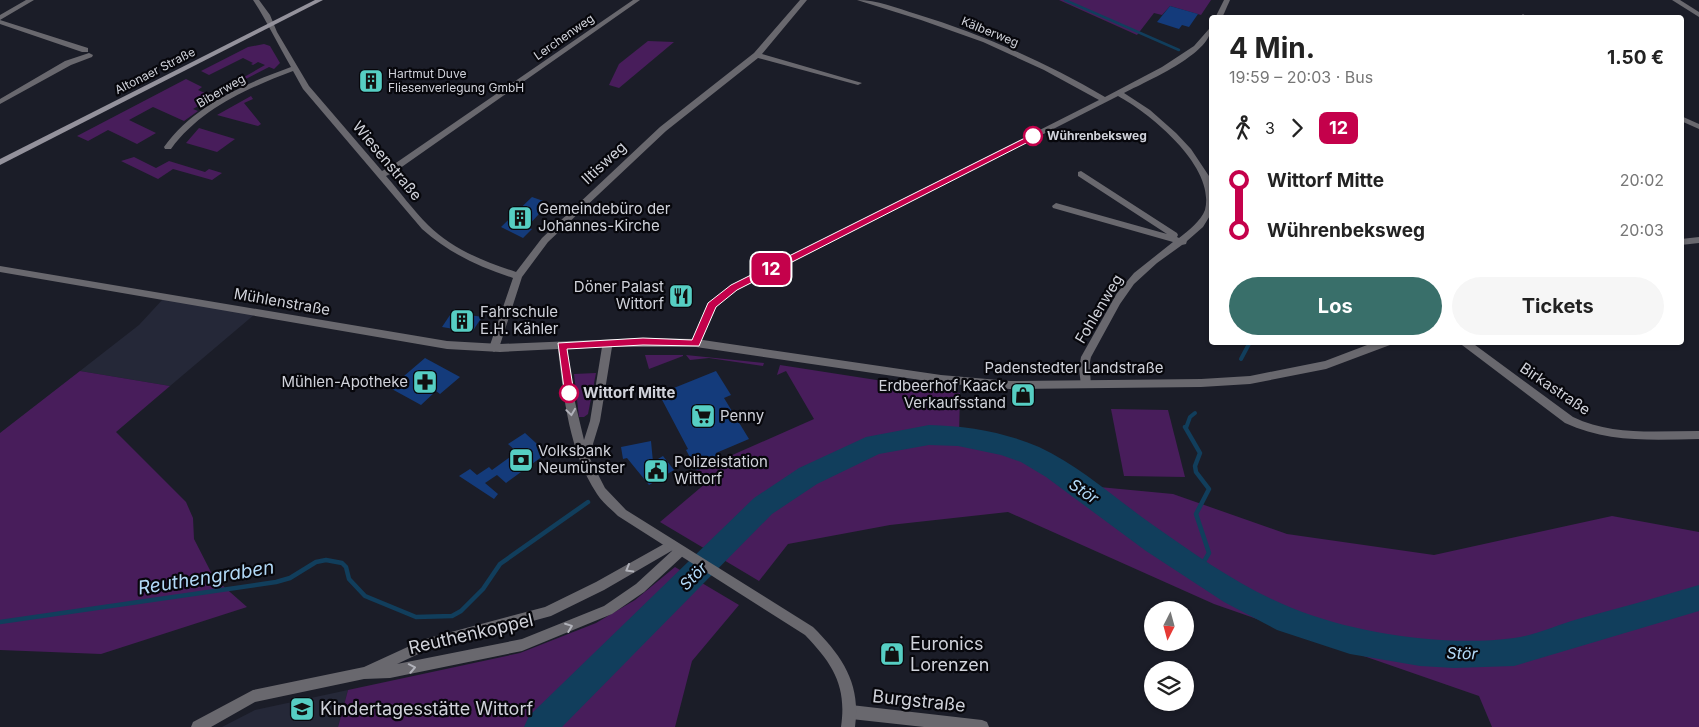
<!DOCTYPE html>
<html lang="de">
<head>
<meta charset="utf-8">
<style>
  :root { --surface:#fff; --page:#f6f6f6; --text:#222; --muted:#767676; --accent:#396f6a }
  body { margin:0; font-family:Inter,sans-serif; background:var(--page); color:var(--text); height:100vh; display:flex; flex-direction:column; font-size:19px; white-space:nowrap }
  * { box-sizing:border-box; margin:0 }
  p { font-size:16px; color:var(--muted) }
  .icon { flex:none; width:28px; height:28px; fill:none; stroke:currentColor; stroke-width:2; stroke-linecap:round; stroke-linejoin:round }
  .map { position:relative; flex:1; overflow:hidden }
  .sheet { position:absolute; left:1209px; top:15px; width:475px; height:330px; display:flex; flex-direction:column; background:var(--surface); border-radius:5px; box-shadow:0 1px 4px #0004 }
  .sheet>* { flex:none }
  .badge { padding:0 10px; border-radius:8px; font-size:18px; line-height:32px }
  .needle { width:32px; rotate:186deg }
  .tools { position:absolute; left:1144px; top:601px; display:grid; gap:10px }
  .tools a { display:grid; place-items:center; width:50px; height:50px; border-radius:50%; background:var(--surface); box-shadow:0 1px 4px #0004; font-size:25px }
  .map>.badge { position:absolute; translate:-50% -50%; box-shadow:0 0 0 2px #fff }
  .legs { display:flex; align-items:center; gap:8px; height:55px; padding:0 20px; font-size:16px }
  .legs p { margin-inline-start:auto }
  .summary { display:flex; align-items:center; justify-content:space-between; height:85px; padding:0 20px }
  h1 { font-size:28px; font-weight:700; line-height:38px }
  .action { display:flex; gap:10px; margin-top:auto; padding:10px 20px }
  .action a { flex:1; height:58px; border-radius:30px; background:var(--accent); color:#fff; font-size:20px; font-weight:700; line-height:58px; text-align:center }
  .action a+a { background:var(--page); color:var(--text) }
  ul { padding:0 20px; list-style:none }
  li { display:flex; align-items:center; gap:18px; height:50px; font-size:19px }
  li i { display:grid; place-items:center; width:8px; height:100%; margin:0 6px; background:currentColor }
  li i::after { content:''; width:12px; height:12px; margin:-6px; border:4px solid; border-radius:50%; background:var(--surface) }
  li p { margin-inline-start:auto }
  li:first-child i { background:linear-gradient(#0000 50%,currentColor 0) }
  li:last-child i { background:linear-gradient(currentColor 50%,#0000 0) }
  .map>svg:first-child { display:block }
  .built { fill:#252838 }
  .green { fill:#481d5b }
  .lines { fill:none; stroke-linecap:round; stroke-linejoin:round }
  .stream-far2 { stroke:#113e5c; stroke-width:2.5 }
  .stream-far1 { stroke:#113e5c; stroke-width:4 }
  .stream { stroke:#113e5c; stroke-width:4.5 }
  .river { fill:#113e5c; fill-rule:evenodd }
  .building { fill:#143b7b }
  .minor { fill:#69686e; fill-rule:evenodd }
  .tertiary { fill:#69686e; fill-rule:evenodd }
  .secondary { fill:#94929c; fill-rule:evenodd }
  .oneway { stroke:#b1b2ba }
  .line-1 { fill:#c4014b; stroke:#fff }
  .stop-1-dot { fill:#fff; stroke:#c4014b; stroke-width:2.5 }
  .labels { text-anchor:middle; stroke-width:4.5; stroke-linejoin:round; paint-order:stroke }
  .far-street-label { font-size:12px; fill:#d0d2da; stroke:#07070c }
  .far-poi-label { font-size:12px; fill:#d0d2da; stroke:#07070c; text-anchor:start }
  .far-stop-label { font-size:12px; font-weight:bold; fill:#d0d2da; stroke:#07070c; text-anchor:start }
  .street-label { font-size:15px; fill:#d0d2da; stroke:#07070c }
  .poi-label { font-size:15px; fill:#d0d2da; stroke:#07070c; text-anchor:start }
  .stop-label { font-size:15px; font-weight:bold; fill:#d0d2da; stroke:#07070c; text-anchor:start }
  .water-label { font-size:16px; font-style:italic; fill:#b2d9f7; stroke:#07070c }
  .near-street-label { font-size:18px; fill:#d0d2da; stroke:#07070c }
  .near-poi-label { font-size:18px; fill:#d0d2da; stroke:#07070c; text-anchor:start }
  .near-water-label { font-size:19px; font-style:italic; fill:#b2d9f7; stroke:#07070c }
</style>
</head>
<body>
<div class="map">
<svg width="1699" height="727" viewBox="0 0 1699 727">
  <rect width="100%" height="100%" fill="#1b1d28"/>
  <!-- built -->
  <g class="built">
    <polygon points="164,298 255,314 170,386 80,371 139,325"/>
    <polygon points="348,690 338,727 222,727 255,710"/>
  </g>
  <!-- green -->
  <g class="green">
    <polygon points="1059,0 1211,0 1201,15 1170,6 1162,15 1154,13 1137,35"/>
    <polygon points="648,41 674,42 619,88 609,85 619,64"/>
    <polygon points="264,44 270,46 280,63 274,69 269,67 242,81 239,80 265,65 258,62 253,65 251,64 253,63 243,58 209,75 201,71 248,47"/>
    <polygon points="186,79 202,87 198,90 214,97 193,109 198,111 184,121 153,107 129,120 156,133 137,144 108,130 88,141 77,136"/>
    <polygon points="251,96 253,99 244,103 261,124 258,126 217,115"/>
    <polygon points="199,128 235,139 217,152 186,143"/>
    <polygon points="134,157 156,168 169,161 205,172 209,169 222,173 212,180 173,169 158,179 121,161"/>
    <polygon points="645,355 683,355 683,356 649,369"/>
    <polygon points="686,355 764,363 763,366 709,358 690,360"/>
    <polygon points="780,365 960,393 959,436 1004,445 1030,455 1078,485 1173,494 1287,534 1434,555 1612,516 1699,532 1699,727 1492,727 1479,696 1214,604 1008,512 890,525 788,544 759,581 660,522 706,483 694,472 814,419 786,371 777,375"/>
    <polygon points="80,371 170,386 116,432 186,502 193,518 194,539 214,578 247,607 101,654 0,650 0,433"/>
    <polygon points="596,373 588,414 584,417 579,417 574,374"/>
    <polygon points="1111,409 1168,410 1185,477 1124,476"/>
    <polygon points="675,567 739,605 692,661 675,727 338,727 348,690 520,653 596,623 635,600"/>
  </g>
  <g class="lines">
    <!-- stream-far2 -->
    <polyline class="stream-far2" points="1065,0 1179,50"/>
    <!-- stream-far1 -->
    <g class="stream-far1">
      <polyline points="1241,359 1250,342"/>
      <polyline points="1186,428 1190,417 1195,413"/>
    </g>
    <!-- stream -->
    <g class="stream">
      <polyline points="1185,427 1200,453 1195,466 1196,472 1209,489 1196,514 1209,553 1199,570"/>
      <polyline points="0,622 276,582 290,578 316,562 326,560 342,563 346,567 349,579 365,596 416,617 452,616 461,611 483,589 500,564 588,502"/>
    </g>
    <!-- river -->
    <path class="river" d="M929 425C967 426 1004 432 1039 447 1080 466 1116 499 1153 525 1197 556 1242 588 1292 608 1356 634 1446 647 1514 638 1536 635 1557 625 1578 619 1619 608 1659 597 1699 585V611L1514 666 1454 668 1420 666 1350 654 1277 630 1224 602 1146 551 1046 477 1021 462 1001 455 958 446 929 445 879 454 817 484 772 514 562 727H524L529 716 754 498 799 468 866 437Z"/>
  </g>
  <!-- building -->
  <g class="building">
    <polygon points="1170,6 1198,14 1189,27 1182,25 1179,29 1157,22"/>
    <polygon points="532,197 549,203 527,227 532,229 523,238 501,227"/>
    <polygon points="452,312 482,317 472,332 442,327"/>
    <polygon points="425,358 460,377 440,394 436,391 421,405 390,388"/>
    <polygon points="716,371 731,395 724,398 749,439 716,453 720,460 697,470 686,450 688,449 659,394"/>
    <polygon points="525,433 547,453 506,483 497,475 485,483 498,494 494,499 459,476 470,469 477,475 489,467 492,470 517,452 508,444"/>
    <polygon points="651,441 653,462 663,456 674,470 649,485 627,458 623,459 621,447"/>
  </g>
  <g class="lines">
    <!-- minor -->
    <g class="minor">
      <polygon points="26,0 34,0 0,20 88,48 88,52 82,52 0,24 0,15"/>
      <path d="M253 0H259L270 15 277 32 309 86 382 171 390 167 633 0H640L396 171 386 176C400 192 413 210 428 225 452 249 485 262 516 272L542 238 660 127 754 53 800 0H807L762 54 862 83 858 85 758 58 666 131 548 242 522 277 499 348 494 352 489 348 513 278C479 267 449 253 422 229L303 89 293 71C248 88 200 109 171 149H165L164 147C193 106 244 84 291 67 278 45 267 21 253 0Z"/>
      <path d="M857 0C877 0 897 8 916 14 982 34 1045 62 1105 97L1162 67 1194 46 1209 29 1211 28C1211 54 1145 82 1124 93L1150 110 1176 133 1191 149 1209 176 1211 184V214L1203 227 1187 241 1186 244 1182 245 1157 263 1134 284 1120 304 1091 357C1088 367 1092 378 1090 388H1082L1081 385 1079 369 1081 357 1117 293 1134 273 1173 242 1053 208 1052 206 1056 203 1167 234 1078 176V172L1081 171 1177 233 1178 235 1177 237 1179 238C1188 231 1201 221 1205 210 1216 167 1151 114 1118 96L737 290 716 307 699 346H693L691 343 709 303 731 286 1099 100 1044 70 983 42 921 20Z"/>
      <polygon points="1224,0 1230,0 1222,18 1215,18"/>
      <polygon points="1672,0 1680,0 1699,12 1699,17"/>
      <polygon points="1523,14 1526,16 1525,18 1518,18"/>
      <polygon points="89,53 93,55 92,57 71,65 0,104 0,99 65,61"/>
      <polygon points="1681,116 1699,124 1699,129 1681,121"/>
      <path d="M1458 342H1471L1573 417C1612 436 1656 431 1699 431V439C1653 440 1608 443 1565 423Z"/>
      <path d="M671 540 675 541 677 545 676 548 680 546 684 547 686 551 684 555 644 592 612 614 522 651 390 678 364 679 255 702 211 727H191L193 722 253 690 364 667 425 639 545 607 596 582ZM673 550 636 584 604 606 522 639 397 664 427 650 551 616 604 590Z"/>
      <polygon points="851,705 982,720 987,722 989,727 924,727 851,719 846,717 844,712 846,707"/>
    </g>
    <!-- tertiary -->
    <g class="tertiary">
      <polygon points="1699,237 1699,243 1681,245 1681,239"/>
      <path d="M0 266 447 341 500 344 643 338 696 339 941 375 1010 381 1201 379 1250 376 1325 361 1375 342H1392L1390 345 1326 369 1250 384 1201 387 1010 389 941 383 696 347H612L600 421 589 457 605 488 626 510 813 627C843 657 861 684 855 727H841C847 686 833 664 805 635L618 516C611 509 602 502 597 494 569 451 564 399 558 349L500 352 447 349 0 272ZM602 347 590 421 584 440 575 402 567 349Z"/>
    </g>
    <!-- secondary -->
    <polygon class="secondary" points="315,0 323,0 0,165 0,159"/>
  </g>
  <!-- one-way arrows -->
  <defs><path id="oneway-chevron" d="M-2-3.5L2.5 0L-2 3.5" fill="none" stroke-width="1.6" stroke-linecap="round" stroke-linejoin="round" transform="scale(1.25)"/></defs>
  <g class="oneway">
    <use href="#oneway-chevron" transform="translate(571 412) rotate(82)"/>
    <use href="#oneway-chevron" transform="translate(629 569) rotate(150)"/>
    <use href="#oneway-chevron" transform="translate(569 627) rotate(-21)"/>
    <use href="#oneway-chevron" transform="translate(412 668) rotate(-11)"/>
  </g>
  <!-- line-1 -->
  <polygon class="line-1" points="1033,134 1037,136 1036,138 737,290 716,307 699,346 643,345 567,349 574,393 572,396 565,396 558,343 643,338 692,340 708,303 731,285"/>
  <!-- icons -->
  <defs>
    <symbol id="building-square" viewBox="-11 -11 22 22"><rect x="-9" y="-9" width="18" height="18" rx="4" fill="#56cec3" stroke="#07070c"/><path d="M-4-6H4V6H1V3H-1V6H-4ZM-2.5-4.3h1.7v1.8h-1.7ZM.8-4.3h1.7v1.8H.8ZM-2.5-1h1.7V.8h-1.7ZM.8-1h1.7V.8H.8Z" fill="#111"/></symbol>
    <symbol id="restaurant-square" viewBox="-11 -11 22 22"><rect x="-9" y="-9" width="18" height="18" rx="4" fill="#56cec3" stroke="#07070c"/><path d="M-5-6h1v4h1v-4h1v4h1v-4h1v5L-1.5 .5V6h-2V.5L-5-1ZM5-6V6H3V1.5H1.5Q1.5-4 5-6Z" fill="#111"/></symbol>
    <symbol id="pharmacy-square" viewBox="-11 -11 22 22"><rect x="-9" y="-9" width="18" height="18" rx="4" fill="#56cec3" stroke="#07070c"/><path d="M-2-6h4v4h4v4h-4v4h-4v-4h-4v-4h4Z" fill="#111"/></symbol>
    <symbol id="shop-square" viewBox="-11 -11 22 22"><rect x="-9" y="-9" width="18" height="18" rx="4" fill="#56cec3" stroke="#07070c"/><path d="M-5-2.5h2.3a2.7 3.5 0 0 1 5.4 0H5L5.5 6h-11ZM-1.5-2.5h3a1.5 2.3 0 0 0-3 0Z" fill="#111"/></symbol>
    <symbol id="supermarket-square" viewBox="-11 -11 22 22"><rect x="-9" y="-9" width="18" height="18" rx="4" fill="#56cec3" stroke="#07070c"/><path d="M-6-5.5h2.5l.6 2H6L4.5 2H-2.5L-4.4-4H-6ZM-1.5 3.2a1.3 1.3 0 1 0 .1 0ZM3 3.2a1.3 1.3 0 1 0 .1 0Z" fill="#111"/></symbol>
    <symbol id="bank-square" viewBox="-11 -11 22 22"><rect x="-9" y="-9" width="18" height="18" rx="4" fill="#56cec3" stroke="#07070c"/><path d="M-6-4H6V4H-6ZM0-2.3a2.3 2.3 0 1 0 0 4.6a2.3 2.3 0 1 0 0-4.6Z" fill="#111"/></symbol>
    <symbol id="civic-square" viewBox="-11 -11 22 22"><rect x="-9" y="-9" width="18" height="18" rx="4" fill="#56cec3" stroke="#07070c"/><path d="M-.6-6.5H3V-4.5H.6V-3L4-1V1h2V6H-6V1h2V-1L-.6-3ZM-1.2 2.5V6h2.4V2.5Z" fill="#111"/></symbol>
    <symbol id="school-square" viewBox="-11 -11 22 22"><rect x="-9" y="-9" width="18" height="18" rx="4" fill="#56cec3" stroke="#07070c"/><path d="M0-5L7-2L0 1L-7-2ZM-4 1L0 2.5L4 1V4Q0 6-4 4Z" fill="#111"/></symbol>
  </defs>
  <g fill-rule="evenodd">
    <use href="#building-square" x="357" y="67" width="28" height="28"/>
    <use href="#building-square" x="506" y="204" width="28" height="28"/>
    <use href="#restaurant-square" x="667" y="282" width="28" height="28"/>
    <use href="#building-square" x="448" y="307" width="28" height="28"/>
    <use href="#pharmacy-square" x="411" y="368" width="28" height="28"/>
    <use href="#shop-square" x="1009" y="381" width="28" height="28"/>
    <use href="#supermarket-square" x="689" y="402" width="28" height="28"/>
    <use href="#bank-square" x="507" y="446" width="28" height="28"/>
    <use href="#civic-square" x="642" y="457" width="28" height="28"/>
    <use href="#shop-square" x="878" y="640" width="28" height="28"/>
    <use href="#school-square" x="288" y="695" width="28" height="28"/>
  </g>
  <!-- markers -->
  <g class="stop-1-dot">
    <circle cx="1033" cy="136" r="9"/>
    <circle cx="569" cy="393" r="9"/>
  </g>
  <g class="labels">
    <!-- far-street labels -->
    <g class="far-street-label">
      <text transform="translate(990 32) rotate(22)" y="4">Kälberweg</text>
      <text transform="translate(564 37) rotate(-35)" y="4">Lerchenweg</text>
      <text transform="translate(155 71) rotate(-27)" y="4">Altonaer Straße</text>
      <text transform="translate(221 91) rotate(-30)" y="4">Biberweg</text>
    </g>
    <!-- far-poi labels -->
    <g class="far-poi-label">
      <text x="388" y="78">Hartmut Duve<tspan x="388" dy="14">Fliesenverlegung GmbH</tspan></text>
    </g>
    <!-- far-stop labels -->
    <g class="far-stop-label">
      <text x="1047" y="140">Wührenbeksweg</text>
    </g>
    <!-- street labels -->
    <g class="street-label">
      <text transform="translate(387 161) rotate(50)" y="5">Wiesenstraße</text>
      <text transform="translate(604 163) rotate(-43)" y="5">Iltisweg</text>
      <text transform="translate(282 302) rotate(10)" y="5">Mühlenstraße</text>
      <text transform="translate(1099 309) rotate(-59)" y="5">Fohlenweg</text>
      <text x="1074" y="373">Padenstedter Landstraße</text>
      <text transform="translate(1555 389) rotate(34)" y="5">Birkastraße</text>
    </g>
    <!-- poi labels -->
    <g class="poi-label">
      <text x="538" y="214">Gemeindebüro der<tspan x="538" dy="17">Johannes-Kirche</tspan></text>
      <text x="664" y="292" text-anchor="end">Döner Palast<tspan x="664" dy="17">Wittorf</tspan></text>
      <text x="480" y="317">Fahrschule<tspan x="480" dy="17">E.H. Kähler</tspan></text>
      <text x="408" y="387" text-anchor="end">Mühlen-Apotheke</text>
      <text x="1006" y="391" text-anchor="end">Erdbeerhof Kaack<tspan x="1006" dy="17">Verkaufsstand</tspan></text>
      <text x="720" y="421">Penny</text>
      <text x="538" y="456">Volksbank<tspan x="538" dy="17">Neumünster</tspan></text>
      <text x="674" y="467">Polizeistation<tspan x="674" dy="17">Wittorf</tspan></text>
    </g>
    <!-- stop labels -->
    <g class="stop-label">
      <text x="583" y="398">Wittorf Mitte</text>
    </g>
    <!-- water labels -->
    <g class="water-label">
      <text transform="translate(1084 491) rotate(34)" y="6">Stör</text>
      <text transform="translate(693 576) rotate(-45)" y="6">Stör</text>
      <text transform="translate(1462 653) rotate(2)" y="6">Stör</text>
    </g>
    <!-- near-street labels -->
    <g class="near-street-label">
      <text transform="translate(471 634) rotate(-13)" y="6">Reuthenkoppel</text>
      <text transform="translate(919 701) rotate(6)" y="6">Burgstraße</text>
    </g>
    <!-- near-poi labels -->
    <g class="near-poi-label">
      <text x="910" y="650">Euronics<tspan x="910" dy="21">Lorenzen</tspan></text>
      <text x="320" y="715">Kindertagesstätte Wittorf</text>
    </g>
    <!-- near-water labels -->
    <g class="near-water-label">
      <text transform="translate(206 577) rotate(-9)" y="7">Reuthengraben</text>
    </g>
  </g>
</svg>
<div class="tools">
<a><svg class="needle" viewBox="-14 -14 28 28"><path d="M0-13l5 13h-10z" fill="#e53935"/><path d="M0 13l5-13h-10z" fill="#767676"/></svg></a>
<a><svg class="icon" aria-label="layers" viewBox="0 0 24 24"><path d="M12 4l9 5-9 5-9-5zM3 14l9 5 9-5"/></svg></a>
</div>
<b class="badge" style="left:771px;top:269px;background:#c4014b;color:#fff">12</b>
<section class="sheet">
<div class="summary"><div><h1>4 Min.</h1><p>19:59 – 20:03 · Bus</p></div><b>1.50 €</b></div>
<div class="legs"><svg class="icon" aria-label="walk" viewBox="0 0 24 24"><circle cx="13" cy="4" r="2"/><path d="M13 8l-2 6 4 7M11 14l-3 7M7 12l3-4h3l4 4"/></svg>3<svg class="icon" aria-label="forward" viewBox="0 0 24 24"><path d="M9 5l7 7-7 7"/></svg><b class="badge" style="background:#c4014b;color:#fff">12</b></div>
<ul>
<li><i style="color:#c4014b"></i><b>Wittorf Mitte</b><p>20:02</p></li>
<li><i style="color:#c4014b"></i><b>Wührenbeksweg</b><p>20:03</p></li>
</ul>
<div class="action"><a>Los</a><a>Tickets</a></div>
</section>
</div>
</body>
</html>
